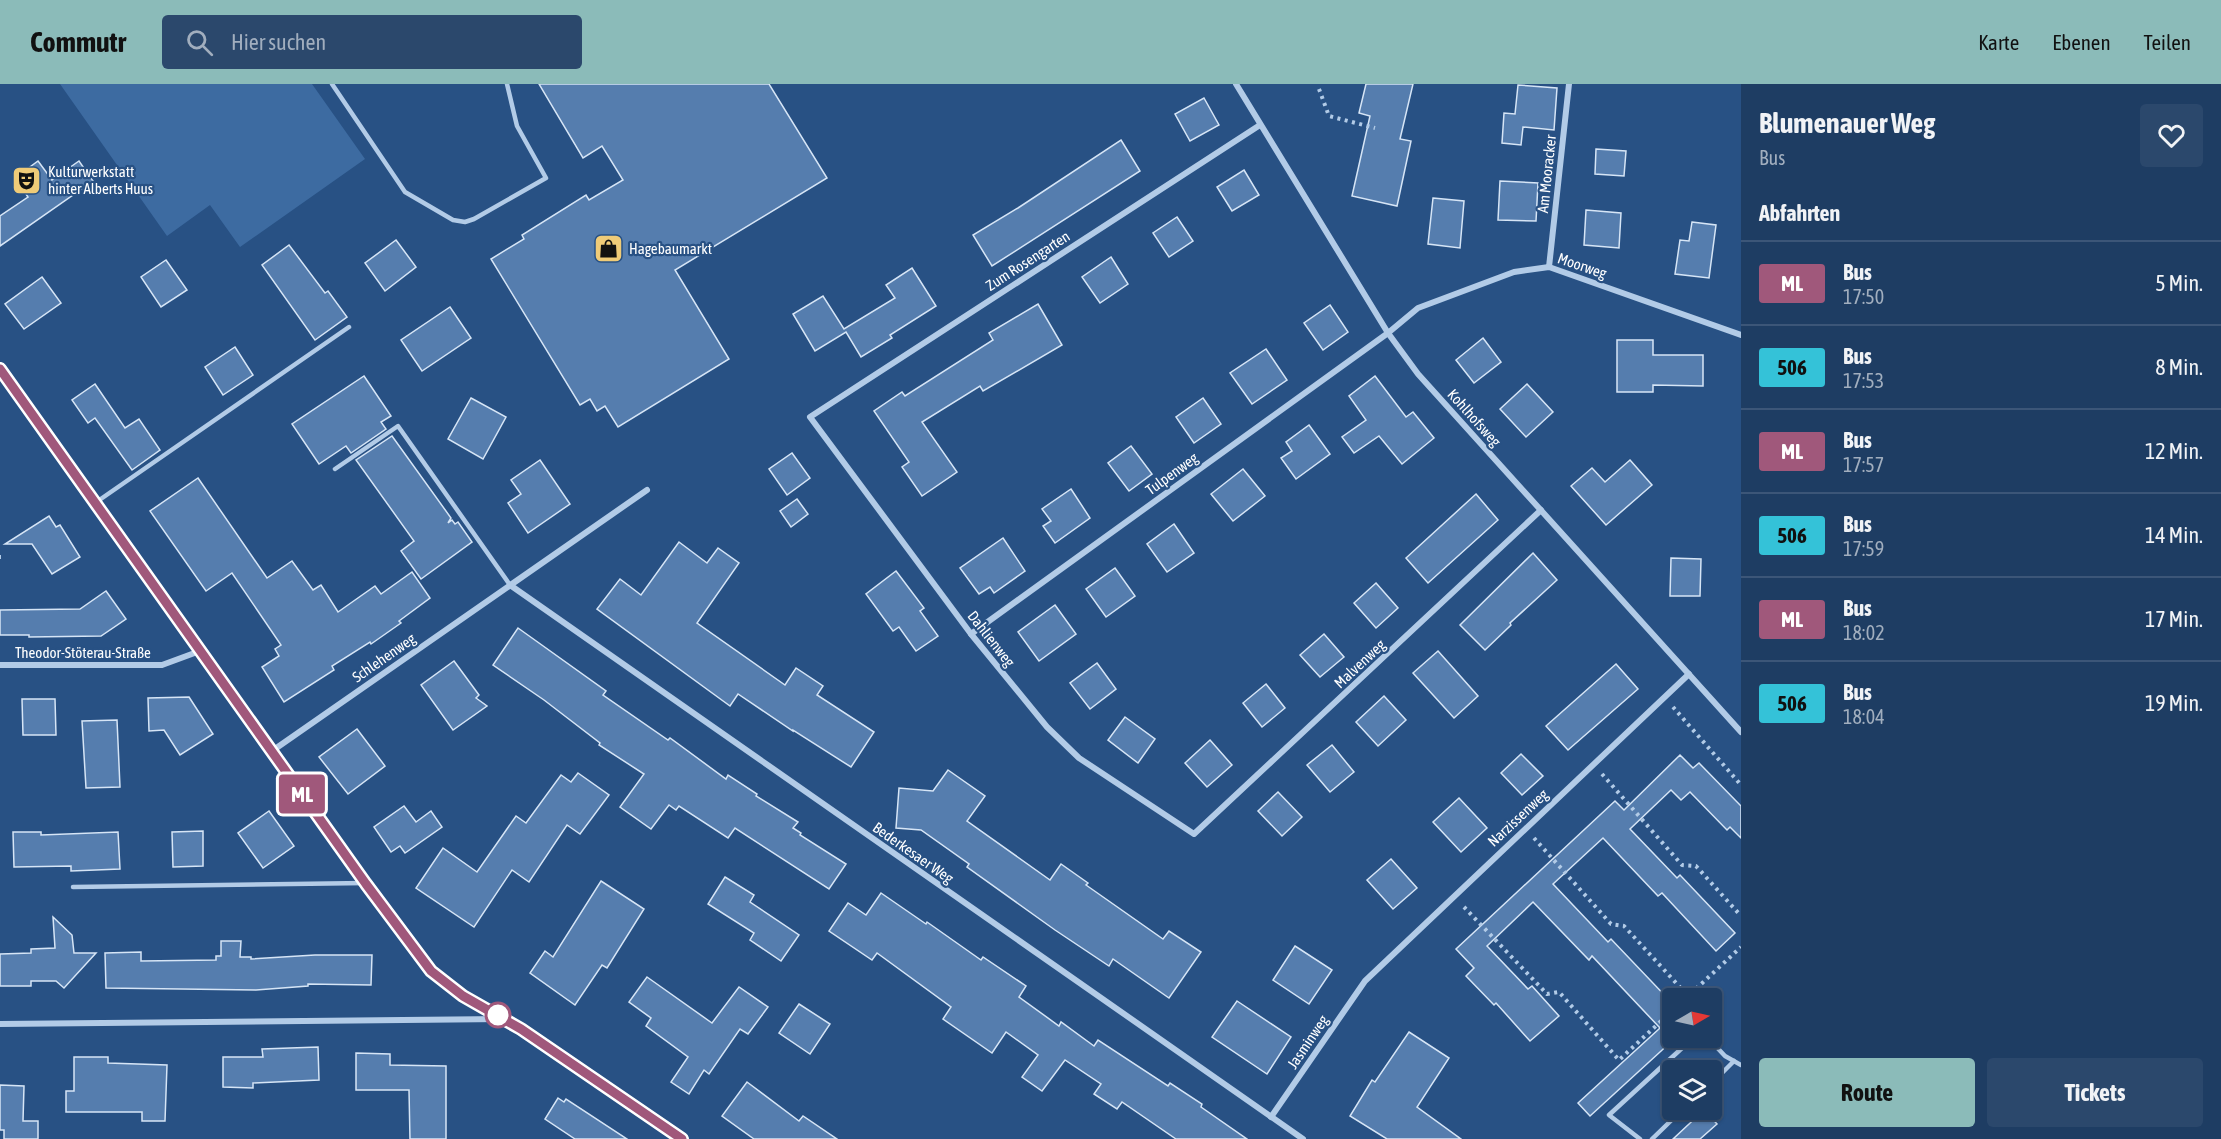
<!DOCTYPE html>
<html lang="de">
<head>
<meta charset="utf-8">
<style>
  :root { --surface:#1e3d63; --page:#2b486c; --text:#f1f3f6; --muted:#a1aebe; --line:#3c5678; --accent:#8bbbb9 }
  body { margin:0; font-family:"Asap Condensed",sans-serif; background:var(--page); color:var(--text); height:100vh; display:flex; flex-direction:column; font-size:22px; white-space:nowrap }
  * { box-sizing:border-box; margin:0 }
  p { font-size:20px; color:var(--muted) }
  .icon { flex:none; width:33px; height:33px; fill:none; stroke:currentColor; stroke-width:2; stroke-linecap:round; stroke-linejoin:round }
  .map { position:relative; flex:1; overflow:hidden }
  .drawer { display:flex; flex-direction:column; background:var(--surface); width:480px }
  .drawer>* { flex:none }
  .badge { padding:0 12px; border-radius:4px; font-size:21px; line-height:39px }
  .needle { width:39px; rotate:81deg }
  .controls { position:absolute; left:1662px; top:904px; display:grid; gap:12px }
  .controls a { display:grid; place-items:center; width:60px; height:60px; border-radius:6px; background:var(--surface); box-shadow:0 2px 4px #0004,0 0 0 2px var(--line); font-size:30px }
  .map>.badge { position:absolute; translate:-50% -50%; box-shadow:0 0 0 3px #fff }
  h2 { padding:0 18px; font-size:22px; line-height:54px }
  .round { display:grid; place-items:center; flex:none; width:63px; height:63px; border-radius:6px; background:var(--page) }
  .summary { display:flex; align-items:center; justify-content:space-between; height:102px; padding:0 18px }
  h1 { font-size:28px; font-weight:700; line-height:45px }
  .cta { display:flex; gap:12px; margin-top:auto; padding:12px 18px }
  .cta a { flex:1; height:69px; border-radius:6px; background:var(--accent); color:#111; font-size:24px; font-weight:700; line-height:69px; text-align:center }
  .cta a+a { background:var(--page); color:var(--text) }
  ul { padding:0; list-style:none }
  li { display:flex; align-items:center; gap:18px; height:84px; padding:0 18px; border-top:2px solid var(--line) }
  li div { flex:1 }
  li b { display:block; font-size:22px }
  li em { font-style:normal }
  li .badge { min-width:66px; font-weight:700; text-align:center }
  header { display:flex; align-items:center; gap:36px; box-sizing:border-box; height:84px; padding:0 30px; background:var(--accent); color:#111 }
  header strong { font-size:28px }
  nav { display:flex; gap:33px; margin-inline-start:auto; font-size:21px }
  .search { width:420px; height:54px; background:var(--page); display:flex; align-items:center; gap:15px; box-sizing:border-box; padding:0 21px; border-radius:6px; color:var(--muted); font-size:22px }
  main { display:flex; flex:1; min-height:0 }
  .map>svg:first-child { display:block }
  .green { fill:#3d6ba1 }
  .building { fill:#557dae; stroke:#d6e5f6; stroke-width:1.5 }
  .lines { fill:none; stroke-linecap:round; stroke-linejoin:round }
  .path { stroke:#b2cbe7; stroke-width:4; stroke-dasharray:3 4.5; stroke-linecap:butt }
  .lane { stroke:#b2cbe7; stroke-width:4.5 }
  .street { stroke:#b2cbe7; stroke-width:6 }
  .line-casing { stroke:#fff; stroke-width:14 }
  .line { stroke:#a0587b; stroke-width:9 }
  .stop-dot { fill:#fff; stroke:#a0587b; stroke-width:3 }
  .labels { text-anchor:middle; stroke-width:4.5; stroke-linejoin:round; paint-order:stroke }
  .poi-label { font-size:15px; fill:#fff; stroke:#285184; text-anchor:start }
  .street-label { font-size:15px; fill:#fff; stroke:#285184 }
</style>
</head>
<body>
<header>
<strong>Commutr</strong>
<div class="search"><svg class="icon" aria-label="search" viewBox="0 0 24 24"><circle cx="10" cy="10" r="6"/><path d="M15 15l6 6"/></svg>Hier suchen</div>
<nav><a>Karte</a><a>Ebenen</a><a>Teilen</a></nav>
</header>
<main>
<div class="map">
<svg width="1741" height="1055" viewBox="0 0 1741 1055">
  <rect width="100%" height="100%" fill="#285184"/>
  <!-- green -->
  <polygon class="green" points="60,0 312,0 365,75 240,163 210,121 167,152"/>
  <!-- building -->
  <g class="building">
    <polygon points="539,0 769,0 827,94 675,186 729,275 618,343 605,322 597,327 590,315 580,321 491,175 524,155 522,151 586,111 589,116 623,96 602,62 583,74"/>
    <polygon points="1366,0 1413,0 1400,55 1411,57 1397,122 1352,112 1370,32 1359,29"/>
    <polygon points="1518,1 1557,4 1554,46 1523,43 1521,61 1502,59 1504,29 1515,30"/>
    <polygon points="1204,14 1219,41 1190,57 1175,30"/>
    <polygon points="1121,56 1140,87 992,182 973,151 1018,124"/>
    <polygon points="1596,65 1626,67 1624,92 1595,90"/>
    <polygon points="38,77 52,96 79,77 93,97 0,162 0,132 28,113 15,94"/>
    <polygon points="1244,86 1259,111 1232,127 1217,103"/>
    <polygon points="1500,97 1538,99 1536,137 1498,136"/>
    <polygon points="1433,114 1464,117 1460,164 1428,160"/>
    <polygon points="1586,126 1621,129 1619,164 1584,161"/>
    <polygon points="1177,133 1193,157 1169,173 1153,149"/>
    <polygon points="1692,138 1716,141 1709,194 1675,190 1680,156 1689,157"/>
    <polygon points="396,156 416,183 385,207 365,179"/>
    <polygon points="289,161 325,209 328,207 347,233 315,256 262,181"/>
    <polygon points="1111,173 1128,200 1100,219 1082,193"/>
    <polygon points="166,176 187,206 161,223 141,193"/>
    <polygon points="912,184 936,222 890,251 892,254 861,273 846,248 815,267 793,230 823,212 844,245 895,214 886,201"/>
    <polygon points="42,193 61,219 24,245 5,220"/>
    <polygon points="1038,220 1062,261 983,307 980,302 922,338 957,388 922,412 902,383 909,378 874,327 902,308 905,312 993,256 989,249"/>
    <polygon points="1330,221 1348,248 1323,266 1304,239"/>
    <polygon points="450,223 471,254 422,287 401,256"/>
    <polygon points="1483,254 1501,278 1474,299 1456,276"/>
    <polygon points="1617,256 1653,256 1653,271 1703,271 1703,302 1653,301 1653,308 1617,308"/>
    <polygon points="235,263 253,291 223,311 205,283"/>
    <polygon points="1266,265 1287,296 1252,320 1230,289"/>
    <polygon points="364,292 391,332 381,338 386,345 351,369 346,362 319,380 292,340"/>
    <polygon points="1375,292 1406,333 1413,328 1434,354 1402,380 1379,352 1354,369 1342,353 1366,336 1349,312"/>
    <polygon points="95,300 125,344 139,335 160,366 132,386 95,334 88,339 72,316"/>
    <polygon points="1527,300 1553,328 1526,353 1500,325"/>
    <polygon points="471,314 506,333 483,375 448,355"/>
    <polygon points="1203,314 1221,340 1194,359 1176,333"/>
    <polygon points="1309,341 1330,370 1296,395 1281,374 1292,367 1286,358"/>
    <polygon points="392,352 451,434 448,439 452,436 455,440 458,438 472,458 421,495 401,467 414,457 356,376"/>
    <polygon points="1131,362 1152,390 1129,407 1108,379"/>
    <polygon points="792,369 810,394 787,411 769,385"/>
    <polygon points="540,376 570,420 528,449 508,419 521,410 511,396"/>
    <polygon points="1630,376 1652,401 1606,441 1571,402 1592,384 1605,398"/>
    <polygon points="1243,385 1265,412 1233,437 1211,410"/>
    <polygon points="198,394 267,494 292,477 313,506 321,501 338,528 375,502 381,510 412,488 430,514 399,537 401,539 371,560 370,558 332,582 334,586 284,618 262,583 279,572 275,565 281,561 232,489 206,507 150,427"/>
    <polygon points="1071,405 1090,434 1055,459 1043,442 1051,437 1042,425"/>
    <polygon points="1476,410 1498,436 1428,499 1406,474"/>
    <polygon points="797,415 808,430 791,443 780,427"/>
    <polygon points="49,432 56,443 60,441 80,473 52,490 32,460 5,460"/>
    <polygon points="1174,440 1194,469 1167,488 1147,460"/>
    <polygon points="1003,454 1025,487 994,509 990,503 979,510 960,484"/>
    <polygon points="679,458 707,479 718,464 739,479 697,539 785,601 796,584 823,602 817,611 874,648 851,683 793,646 793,647 738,610 730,622 597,525 620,495 641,511"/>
    <polygon points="1533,469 1557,496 1510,539 1511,541 1485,566 1460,541"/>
    <polygon points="1671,474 1701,475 1700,512 1670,512"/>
    <polygon points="1115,484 1135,512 1106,533 1086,505"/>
    <polygon points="896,487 924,524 920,527 938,552 916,567 899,543 893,547 866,510"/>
    <polygon points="1376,499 1398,524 1376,544 1354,519"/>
    <polygon points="106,507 126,535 101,552 29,553 29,551 0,551 0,526 80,525"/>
    <polygon points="1055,521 1076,550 1039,577 1018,548"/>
    <polygon points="518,544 606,607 603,611 668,656 670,654 726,695 728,691 757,710 756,712 798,738 793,744 801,749 800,751 846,780 829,805 735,744 728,754 679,722 676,726 669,721 651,745 620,723 644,690 599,661 600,659 544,616 493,581"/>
    <polygon points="1324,550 1344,573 1320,593 1300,571"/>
    <polygon points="1438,567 1478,612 1454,634 1413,589"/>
    <polygon points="454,577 479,611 476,614 487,622 453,646 421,601"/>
    <polygon points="1097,579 1116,605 1090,625 1070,599"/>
    <polygon points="1616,580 1638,605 1568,666 1546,642"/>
    <polygon points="1266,600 1285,624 1262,643 1243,619"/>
    <polygon points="1384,612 1406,636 1378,662 1356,638"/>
    <polygon points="189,613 213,650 180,671 164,646 149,647 148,614"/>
    <polygon points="22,615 55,615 56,651 23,651"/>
    <polygon points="1125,633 1155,655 1138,679 1108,656"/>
    <polygon points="117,636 120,703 86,704 82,637"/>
    <polygon points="357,645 385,682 348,710 319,673"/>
    <polygon points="1210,656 1232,681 1207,703 1185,679"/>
    <polygon points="1332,661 1354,688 1330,708 1307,681"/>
    <polygon points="1521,670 1543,692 1522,711 1501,689"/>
    <polygon points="1680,671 1693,684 1699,679 1741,722 1741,754 1730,743 1727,746 1690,708 1681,716 1671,706 1630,745 1677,794 1680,791 1735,849 1716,867 1662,809 1658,812 1603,754 1553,800 1608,858 1611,855 1672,919 1672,957 1590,1032 1578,1019 1660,944 1592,872 1589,876 1533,818 1487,862 1528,905 1532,902 1559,932 1530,957 1496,919 1494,921 1466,892 1474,884 1456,865 1615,717 1624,726"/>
    <polygon points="948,686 985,712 967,737 1050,796 1061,780 1088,799 1086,801 1163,855 1169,847 1201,868 1169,914 1113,875 1109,882 1055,846 967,783 969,780 921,746 896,744 899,704 933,707"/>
    <polygon points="578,689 609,711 580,750 567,741 529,798 512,786 474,843 416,804 443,764 477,788 516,732 526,739 561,691 571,698"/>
    <polygon points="1278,708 1302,733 1282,752 1258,727"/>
    <polygon points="1459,714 1487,744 1461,768 1433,738"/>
    <polygon points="404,722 416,738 431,727 442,743 405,769 400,762 391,768 374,743"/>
    <polygon points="269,727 294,762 263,784 238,749"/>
    <polygon points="203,747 203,782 173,783 172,748"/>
    <polygon points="13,748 41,748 41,751 118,748 120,785 71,787 71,782 14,783"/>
    <polygon points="1391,775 1417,804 1393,825 1367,796"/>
    <polygon points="725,793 754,811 750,818 799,851 781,877 750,856 754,849 708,820"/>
    <polygon points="601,797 644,825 607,884 602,881 575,921 530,889 545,867 553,873"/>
    <polygon points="881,809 926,840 927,838 981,876 983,873 1026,902 1019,913 1059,942 1061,938 1094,962 1098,956 1168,1002 1170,999 1202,1020 1201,1023 1247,1055 1176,1055 1122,1018 1117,1025 1094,1010 1101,1000 1065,976 1042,1007 1022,993 1038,971 1006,948 992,969 943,935 951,923 877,869 872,876 829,847 848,819 866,831"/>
    <polygon points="53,833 72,851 74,869 96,869 64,904 56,897 31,897 31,902 0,902 0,870 31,869 31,865 55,864"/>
    <polygon points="221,857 241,857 240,873 251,873 251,875 315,871 372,871 371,901 308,900 308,902 256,906 106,904 105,869 141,868 141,877 216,876 216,872 221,872"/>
    <polygon points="1295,862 1332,886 1309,920 1273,896"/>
    <polygon points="647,893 712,939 739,903 768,923 748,950 740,945 709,990 704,986 689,1010 671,998 688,973 646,942 651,934 629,918"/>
    <polygon points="1237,917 1291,953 1267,990 1212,953"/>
    <polygon points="799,920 830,940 810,970 779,949"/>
    <polygon points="1409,948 1449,974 1417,1023 1461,1055 1387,1055 1350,1032 1372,996 1375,998"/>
    <polygon points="318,963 319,996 253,999 253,1004 223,1003 223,973 263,973 262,965"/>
    <polygon points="356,969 390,970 390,981 446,982 446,1055 410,1055 409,1006 356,1006"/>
    <polygon points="74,973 108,973 108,979 167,981 165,1037 142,1037 142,1028 66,1028 66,1007 74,1007"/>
    <polygon points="747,998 799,1037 803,1032 837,1055 754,1055 722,1032"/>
    <polygon points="0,1001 24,1002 23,1037 38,1037 38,1055 4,1055 4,1046 0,1046"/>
    <polygon points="558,1014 564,1018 566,1015 627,1055 575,1055 545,1035"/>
    <polygon points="1704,1026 1717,1040 1700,1055 1673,1055"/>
  </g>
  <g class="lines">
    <!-- path -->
    <g class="path">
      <polyline points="1319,5 1329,32 1375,44"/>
      <polyline points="0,473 1,473"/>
      <polyline points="1673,623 1741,701"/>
      <polyline points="1602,690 1682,781 1696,782 1741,832"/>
      <polyline points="1534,754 1611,840 1624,842 1688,912"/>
      <polyline points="1464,823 1547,910 1559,908 1619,976 1672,927"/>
      <polyline points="1685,915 1741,863"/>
    </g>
    <!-- lane -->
    <g class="lane">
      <polyline points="332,0 405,108 453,136 465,138 474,135 546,94 517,42 507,0"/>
      <polyline points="335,385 398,342 510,501"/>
      <polyline points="95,419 349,243"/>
      <polyline points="73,803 366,799"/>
      <polyline points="1708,954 1725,972 1741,981"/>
      <polyline points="1712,999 1734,977"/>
      <polyline points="1640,1055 1609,1031 1693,954"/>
      <polyline points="1652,1055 1682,1026"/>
    </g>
    <!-- street -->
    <g class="street">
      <polyline points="1236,0 1388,249 1418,290 1741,648"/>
      <polyline points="1260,41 810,333 971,550 1047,643 1079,674 1194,750 1541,426"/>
      <polyline points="1549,183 1569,0"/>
      <polyline points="0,285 366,799 431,887 463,912 513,940 682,1055"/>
      <polyline points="510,501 1303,1055"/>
      <polyline points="971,550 1388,249 1418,224 1514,188 1549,183 1741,251"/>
      <polyline points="0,581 162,581 200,567"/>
      <polyline points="272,667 647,406"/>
      <polyline points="0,940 503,935"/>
      <polyline points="1271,1033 1365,897 1689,590"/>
    </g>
  </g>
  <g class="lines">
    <defs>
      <polyline id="line" points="0,285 366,800 431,887 463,912 521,945 682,1055"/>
    </defs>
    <!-- line casing -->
    <use href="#line" class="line-casing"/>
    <!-- line -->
    <use href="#line" class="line"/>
  </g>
  <!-- icons -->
  <defs>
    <symbol id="theatre-square" viewBox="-11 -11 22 22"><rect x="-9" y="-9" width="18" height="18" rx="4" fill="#efcb78" stroke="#285184"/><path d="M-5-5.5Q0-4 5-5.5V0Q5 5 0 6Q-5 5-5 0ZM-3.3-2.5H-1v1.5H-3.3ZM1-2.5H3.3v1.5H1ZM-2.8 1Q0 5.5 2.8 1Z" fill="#111"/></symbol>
    <symbol id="shop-square" viewBox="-11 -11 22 22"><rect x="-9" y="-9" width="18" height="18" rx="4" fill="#efcb78" stroke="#285184"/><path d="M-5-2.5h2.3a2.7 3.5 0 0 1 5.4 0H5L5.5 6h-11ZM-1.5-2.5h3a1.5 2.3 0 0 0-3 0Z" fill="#111"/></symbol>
  </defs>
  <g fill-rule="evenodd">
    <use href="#theatre-square" x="10" y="80" width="33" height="33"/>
    <use href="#shop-square" x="592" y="148" width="33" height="33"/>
  </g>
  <!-- markers -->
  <circle class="stop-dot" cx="498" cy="931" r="12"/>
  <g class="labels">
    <!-- poi labels -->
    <g class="poi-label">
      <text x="48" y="93">Kulturwerkstatt<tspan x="48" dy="17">hinter Alberts Huus</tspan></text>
      <text x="629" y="170">Hagebaumarkt</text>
    </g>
    <!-- street labels -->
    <g class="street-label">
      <text transform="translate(1547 90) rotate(-84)" y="5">Am Mooracker</text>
      <text transform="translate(1028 177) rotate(-33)" y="5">Zum Rosengarten</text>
      <text transform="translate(1582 182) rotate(19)" y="5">Moorweg</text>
      <text transform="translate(1474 334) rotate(48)" y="5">Kohlhofsweg</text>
      <text transform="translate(1172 390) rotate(-36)" y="5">Tulpenweg</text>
      <text transform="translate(991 555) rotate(52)" y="5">Dahlienweg</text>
      <text x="83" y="574">Theodor-Stöterau-Straße</text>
      <text transform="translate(384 574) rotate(-35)" y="5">Schlehenweg</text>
      <text transform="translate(1360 580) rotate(-43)" y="5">Malvenweg</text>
      <text transform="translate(1518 734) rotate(-43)" y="5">Narzissenweg</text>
      <text transform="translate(913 769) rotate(35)" y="5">Bederkesaer Weg</text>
      <text transform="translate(1308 958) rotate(-56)" y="5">Jasminweg</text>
    </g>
  </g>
</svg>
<div class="controls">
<a><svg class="needle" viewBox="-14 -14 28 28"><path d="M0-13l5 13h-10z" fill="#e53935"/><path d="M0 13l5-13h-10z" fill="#a1aebe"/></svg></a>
<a><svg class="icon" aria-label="layers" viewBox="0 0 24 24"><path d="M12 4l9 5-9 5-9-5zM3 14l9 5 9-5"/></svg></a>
</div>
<b class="badge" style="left:302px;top:710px;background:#a0587b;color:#fff">ML</b>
</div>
<section class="drawer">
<div class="summary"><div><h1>Blumenauer Weg</h1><p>Bus</p></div><a class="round"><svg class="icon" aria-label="heart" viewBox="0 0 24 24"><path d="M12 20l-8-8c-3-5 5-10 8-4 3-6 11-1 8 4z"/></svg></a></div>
<h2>Abfahrten</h2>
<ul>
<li><span class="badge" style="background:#a0587b;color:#fff">ML</span><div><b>Bus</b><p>17:50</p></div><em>5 Min.</em></li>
<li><span class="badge" style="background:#34c2d8;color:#111">506</span><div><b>Bus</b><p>17:53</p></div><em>8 Min.</em></li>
<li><span class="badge" style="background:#a0587b;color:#fff">ML</span><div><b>Bus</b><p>17:57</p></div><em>12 Min.</em></li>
<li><span class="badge" style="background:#34c2d8;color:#111">506</span><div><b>Bus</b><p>17:59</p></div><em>14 Min.</em></li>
<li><span class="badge" style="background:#a0587b;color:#fff">ML</span><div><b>Bus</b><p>18:02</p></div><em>17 Min.</em></li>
<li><span class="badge" style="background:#34c2d8;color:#111">506</span><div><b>Bus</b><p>18:04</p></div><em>19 Min.</em></li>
</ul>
<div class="cta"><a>Route</a><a>Tickets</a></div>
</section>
</main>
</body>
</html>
